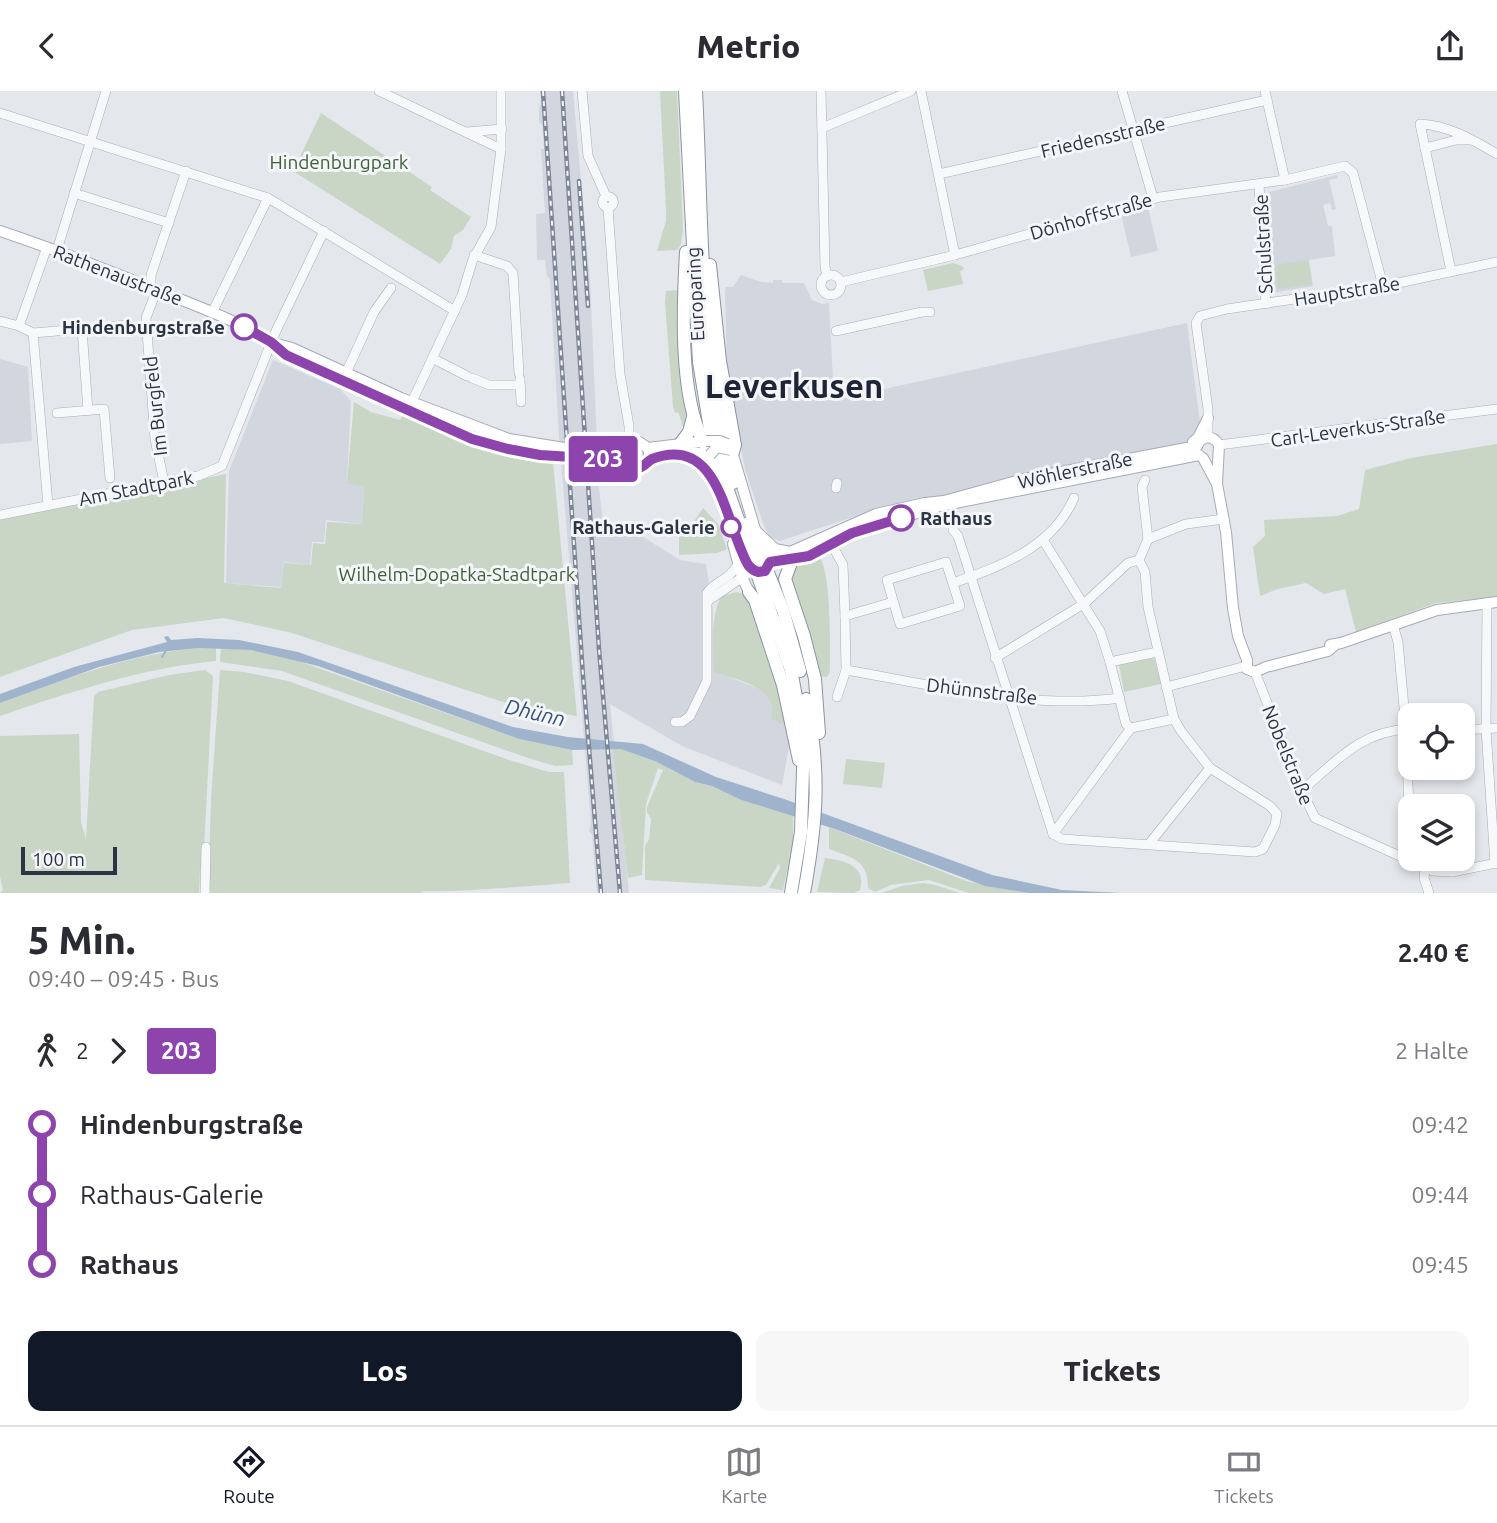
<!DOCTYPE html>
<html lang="de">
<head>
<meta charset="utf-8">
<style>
  :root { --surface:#fff; --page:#f7f7f7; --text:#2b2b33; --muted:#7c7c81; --line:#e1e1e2; --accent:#111827 }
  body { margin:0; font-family:Ubuntu,sans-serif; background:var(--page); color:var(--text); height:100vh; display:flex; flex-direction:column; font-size:26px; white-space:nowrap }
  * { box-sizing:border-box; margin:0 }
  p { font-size:23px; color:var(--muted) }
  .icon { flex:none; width:38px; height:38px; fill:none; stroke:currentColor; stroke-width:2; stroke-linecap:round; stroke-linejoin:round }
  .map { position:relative; height:802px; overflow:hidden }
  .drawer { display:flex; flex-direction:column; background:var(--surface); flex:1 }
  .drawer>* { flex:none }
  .badge { padding:0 14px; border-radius:5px; font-size:24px; line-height:46px }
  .tools { position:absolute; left:1398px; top:612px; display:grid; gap:14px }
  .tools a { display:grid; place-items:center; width:77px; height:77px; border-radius:14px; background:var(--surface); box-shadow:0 4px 10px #0003; font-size:35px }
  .scale { position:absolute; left:21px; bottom:18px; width:96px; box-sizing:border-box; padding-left:7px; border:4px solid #2b3445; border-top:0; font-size:19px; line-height:24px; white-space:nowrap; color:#2b3445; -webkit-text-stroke:5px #f4f6f9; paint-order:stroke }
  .map>.badge { position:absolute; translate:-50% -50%; box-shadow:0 0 0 4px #fff }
  .legs { display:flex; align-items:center; gap:10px; height:77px; padding:0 28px; font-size:23px }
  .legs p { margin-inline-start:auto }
  .summary { display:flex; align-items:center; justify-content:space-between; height:119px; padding:0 28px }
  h1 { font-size:38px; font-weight:800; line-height:52px }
  .button { display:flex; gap:14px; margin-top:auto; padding:14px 28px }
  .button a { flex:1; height:80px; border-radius:14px; background:var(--accent); color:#fff; font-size:28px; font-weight:800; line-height:80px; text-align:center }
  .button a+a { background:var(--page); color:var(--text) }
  ul { padding:0 28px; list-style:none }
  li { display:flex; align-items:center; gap:24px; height:70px; font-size:26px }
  li i { display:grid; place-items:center; width:10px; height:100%; margin:0 9px; background:currentColor }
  li i::after { content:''; width:18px; height:18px; margin:-9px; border:5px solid; border-radius:50%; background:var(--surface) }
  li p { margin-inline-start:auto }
  li:first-child i { background:linear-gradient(#0000 50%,currentColor 0) }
  li:last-child i { background:linear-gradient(currentColor 50%,#0000 0) }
  header { display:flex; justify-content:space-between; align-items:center; height:91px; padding:0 28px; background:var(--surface); font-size:32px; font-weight:800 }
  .menu { display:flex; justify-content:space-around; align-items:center; height:98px; border-top:2px solid var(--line); background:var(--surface); font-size:19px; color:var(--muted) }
  .menu a { display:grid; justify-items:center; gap:4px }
  .menu .active { color:var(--accent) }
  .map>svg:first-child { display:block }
  .built { fill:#d2d6de }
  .green { fill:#c9d6c5 }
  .water { fill:#9fb4cc }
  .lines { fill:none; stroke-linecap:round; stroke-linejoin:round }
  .stream { stroke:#9fb4cc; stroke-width:2 }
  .minor-casing { stroke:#a9aeb7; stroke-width:10 }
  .major-casing { stroke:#a3abb8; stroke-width:12 }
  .highway-casing { stroke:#8b94a3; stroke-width:14 }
  .minor { stroke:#f7f8fa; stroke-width:9 }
  .major { stroke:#fff; stroke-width:10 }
  .highway { stroke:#fff; stroke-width:12 }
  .rail-casing { stroke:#7d8696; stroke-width:4.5 }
  .rail { stroke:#f4f6f9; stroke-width:2; stroke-dasharray:5; stroke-linecap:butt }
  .major-bridge-casing { stroke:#a3abb8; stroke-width:12; stroke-linecap:butt }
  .major-bridge { stroke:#fff; stroke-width:10 }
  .line-1-casing { stroke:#fff; stroke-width:16 }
  .line-1 { stroke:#8e44ad; stroke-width:10 }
  .stop-1-dot { fill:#fff; stroke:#8e44ad; stroke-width:3.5 }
  .labels { text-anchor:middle; stroke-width:6; stroke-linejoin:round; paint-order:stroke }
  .street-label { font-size:19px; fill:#2b3445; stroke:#f4f6f9 }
  .park-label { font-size:19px; fill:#3f6138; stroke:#f4f6f9 }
  .stop-label { font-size:19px; font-weight:bold; fill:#2b3445; stroke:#f4f6f9; text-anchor:end }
  .water-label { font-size:21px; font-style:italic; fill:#34527a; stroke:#f4f6f9 }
  .town-label { font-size:33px; font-weight:bold; fill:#1d2536; stroke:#f4f6f9 }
</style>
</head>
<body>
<header><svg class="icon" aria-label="back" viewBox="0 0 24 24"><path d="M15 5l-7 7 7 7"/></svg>Metrio<svg class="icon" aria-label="share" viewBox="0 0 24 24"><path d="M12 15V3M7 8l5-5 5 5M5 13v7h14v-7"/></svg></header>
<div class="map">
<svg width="1497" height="802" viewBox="0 0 1497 802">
  <rect width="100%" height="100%" fill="#e4e7ec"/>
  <!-- built -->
  <g class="built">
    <polygon points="540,0 573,0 590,191 599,397 604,440 630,438 680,469 706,473 713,518 714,580 764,600 772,611 773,621 789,636 790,650 782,694 682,655 610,613 629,802 597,802 592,744 589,740 591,731 559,346 550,188 547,185 545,169 537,169 536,123 545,122 541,58 544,58 542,34 539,31 539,16 541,11"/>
    <polygon points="1337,84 1338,87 1329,89 1336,118 1332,119 1330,112 1323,114 1328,135 1332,135 1335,165 1309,169 1313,195 1271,202 1264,106 1269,101"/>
    <polygon points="1148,116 1158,160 1131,166 1121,123"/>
    <polygon points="741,184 761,191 773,192 773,189 782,189 782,192 804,192 812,209 822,213 829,212 834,309 1187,232 1200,332 1195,349 1186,353 868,421 780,450 770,446 764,435 745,378 727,283 725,196 733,196"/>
    <polygon points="0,268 28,276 32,350 0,353"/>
    <polygon points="273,269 340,298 351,310 347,391 364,396 362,433 326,429 324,451 312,451 310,474 284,471 281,496 226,492 229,380"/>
  </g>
  <!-- green -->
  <g class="green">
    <polygon points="660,0 677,0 683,138 681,153 677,159 657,160 666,130 666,118"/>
    <polygon points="321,22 432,96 430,99 471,126 463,139 454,145 451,158 440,173 293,80"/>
    <polygon points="1308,169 1312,193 1278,198 1275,174"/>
    <polygon points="953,172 962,175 964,178 960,180 963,193 928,200 923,179"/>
    <polygon points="678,199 679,241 688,328 686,339 681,333 682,332 678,321 675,322 673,316 665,211 666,200"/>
    <polygon points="354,311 371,321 400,329 404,323 512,365 553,371 577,625 509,613 292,542 224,527 132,539 0,586 0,429 226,383 224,492 281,497 284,472 311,474 313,452 325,453 327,431 362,433 364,396 347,392"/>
    <polygon points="1497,353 1497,506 1436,512 1356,541 1345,498 1324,503 1306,492 1278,498 1260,505 1253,456 1265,445 1264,429 1337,425 1359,418 1365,379 1411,367"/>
    <polygon points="703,417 718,433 727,458 717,462 679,464 679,444 689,438"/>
    <path d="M818 464C832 479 830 557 830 581L827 586 819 585C813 566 785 495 791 480 794 471 811 467 818 464Z"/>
    <path d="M737 501 747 504 769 559 789 636 771 628C780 596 737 589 714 581 713 555 710 528 721 505Z"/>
    <path d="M199 557H216V570C141 577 71 601 0 625V612C66 588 129 563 199 557Z"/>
    <polygon points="221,557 251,559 287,566 519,648 572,659 573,674 555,675 528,667 282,580 220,571"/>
    <polygon points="1154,567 1161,593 1124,601 1119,574"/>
    <polygon points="205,579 213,585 203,777 200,778 199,802 0,802 3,799 0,786 0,645 79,643 81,731 86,748 94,605 98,601 169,584"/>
    <path d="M220 579 244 581 288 590 509 669 549 681H564L570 792C543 794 443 802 424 800L420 802H208L211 708Z"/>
    <polygon points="613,658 621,658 657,671 695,691 712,695 741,709 793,725 793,751 783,799 769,797 780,777 779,772 766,794 761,796 645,789 645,755 649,748 651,728 647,721 647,716 663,679 658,677 646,713 642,784 628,787"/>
    <polygon points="846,668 885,672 882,697 843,693"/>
    <path d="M829 736 966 790 1029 802H969L929 789 891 794 875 801 868 797C868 768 852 767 829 758Z"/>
    <path d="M825 767C844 769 867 775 860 799L854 802 817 801Z"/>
    <polygon points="923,792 935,794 960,802 881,802 902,795"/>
  </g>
  <!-- water -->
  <polygon class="water" points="168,545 171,549 198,547 239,549 298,561 513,636 568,646 643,653 716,686 784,708 992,784 1062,799 1122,802 1029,802 985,795 835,738 741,709 712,695 695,691 657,671 621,658 572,659 519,648 318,575 251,559 199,557 159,561 99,576 0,612 0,603 74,576 167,551 164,546"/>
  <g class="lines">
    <!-- stream -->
    <polyline class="stream" points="162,566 167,558"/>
    <defs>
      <g id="minor">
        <polyline points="379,0 501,58"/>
        <polyline points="582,0 588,65 606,105"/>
        <polyline points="821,0 825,176 827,185"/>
        <polyline points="921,0 955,164"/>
        <polyline points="1122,0 1153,107"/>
        <polyline points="1265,0 1285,89"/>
        <polyline points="0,22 268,107 455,220"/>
        <polyline points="822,37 911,0"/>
        <polyline points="467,41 502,38"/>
        <polyline points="1425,57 1456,49 1471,49"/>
        <polyline points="939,83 1267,9"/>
        <polyline points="1259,93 1266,213"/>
        <polyline points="74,102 169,132"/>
        <circle cx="608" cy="111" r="5.5"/>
        <polyline points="608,117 620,283 629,335 629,355"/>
        <polyline points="47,156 19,235 33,242 48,414"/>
        <polyline points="57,159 106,0"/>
        <polyline points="474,164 507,175 513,182 519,282"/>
        <path d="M1451 180 1420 33C1448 34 1473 49 1497 63"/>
        <circle cx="831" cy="194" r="10"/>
        <polyline points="841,191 955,164 1160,106 1285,89 1345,75 1353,82 1383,195"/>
        <polyline points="151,196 151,184 186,80"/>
        <polyline points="157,198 146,227 155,348 164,391"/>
        <polyline points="212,222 268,107"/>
        <polyline points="0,230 19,235"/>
        <polyline points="82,238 88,320"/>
        <polyline points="836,240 922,221 930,221"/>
        <polyline points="33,242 128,234"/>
        <polyline points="432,267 467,285"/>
        <polyline points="346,282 374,221 391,197"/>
        <polyline points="472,287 489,294 520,294"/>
        <polyline points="520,288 521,311"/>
        <polyline points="410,315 462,204 473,168 491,136 501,58 501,0"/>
        <polyline points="57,322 104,318 110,387"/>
        <polyline points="1208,346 1208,318 1196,232 1200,225 1227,218 1389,194 1497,171"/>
        <polyline points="1219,354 1497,318"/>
        <polyline points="836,397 837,392"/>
        <polyline points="0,424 198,385 222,375 275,242 324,140"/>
        <polyline points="953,439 958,445 1053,743"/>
        <polyline points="1148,448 1186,433 1224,428"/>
        <polyline points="1043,449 1100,540 1110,571"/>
        <polyline points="832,454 843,474 845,525 846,579 837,606"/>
        <polygon points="946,471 960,515 900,533 887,489"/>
        <path d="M953 492C1001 475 1052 457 1074 407"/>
        <polyline points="709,509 747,483"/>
        <polyline points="1487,512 1486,638 1495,773"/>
        <polyline points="845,525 893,511"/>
        <polyline points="1393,534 1398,551 1406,638 1410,746"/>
        <polyline points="1157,561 1110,571 1126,633 1131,637 1174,628"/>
        <polyline points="995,567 1085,512 1128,472 1139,469"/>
        <path d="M846 579C933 594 1032 619 1120 607"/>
        <polyline points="1255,581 1301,698 1315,727 1433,780 1452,781 1497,772"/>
        <polyline points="1166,596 1246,575"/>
        <path d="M675 631H682L690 625 707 590V502C717 488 728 491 738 473"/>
        <polyline points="1463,639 1497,637"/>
        <path d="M1301 698 1307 695C1339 667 1363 640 1409 638"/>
        <polyline points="1053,743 1062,748 1255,761 1263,758 1275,734 1277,723 1270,715 1210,677 1181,640 1174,628 1148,516 1145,481 1139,469 1148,448 1142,396 1145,389"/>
        <polyline points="1053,743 1131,637"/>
        <polyline points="1149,753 1210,677"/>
        <polyline points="1425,777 1424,787 1429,802"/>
        <polyline points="205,802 206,756"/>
      </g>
      <g id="major">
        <path d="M0 140C60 160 118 183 177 207 215 222 255 237 286 263L472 348 508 358 539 364 620 369 639 377 650 369 648 357 639 351 632 353 626 363 627 371"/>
        <polyline points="277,253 292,257 401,307 509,348 564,357 606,361 627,359"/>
        <polyline points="703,350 731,436 748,475 753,480"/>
        <polyline points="1193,351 1198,347 1208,327"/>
        <polyline points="730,354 757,445 770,468 769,475"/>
        <path d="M1197 355C1202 344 1213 344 1219 354L1217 393 1226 441 1233 517 1238 545 1247 569V578L1255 581 1266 576 1328 560 1336 553"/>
        <polyline points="648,357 706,350"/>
        <polyline points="679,365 690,367 710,382"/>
        <polyline points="1203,367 1217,393"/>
        <polyline points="650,369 692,361 700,362 708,370"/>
        <polyline points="757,441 775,458 790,461 876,423 925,412 944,410 1024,388 1197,355"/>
        <polyline points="733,453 742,486 749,501"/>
        <polyline points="770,471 809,465 852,442 940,415 1199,364"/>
        <polyline points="1330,554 1341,552 1437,519 1497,511"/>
      </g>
      <g id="highway">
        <polyline points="685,0 699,271 710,338 726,394 791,579 804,648 801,741 791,802"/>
        <path d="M696 0C703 131 698 264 733 392"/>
        <path d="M686 161C683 213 679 303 703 350"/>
        <polyline points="710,174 720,270 735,354 733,361"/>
        <polyline points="680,353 689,341 693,326"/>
        <polyline points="748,432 783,519 800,580"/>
        <polyline points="792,469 785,488 804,545 815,588 819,642"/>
        <polyline points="749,501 755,509 783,594 799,669"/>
        <path d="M804 802C817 731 821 680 806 608"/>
      </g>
    </defs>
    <!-- minor casing -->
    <use href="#minor" class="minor-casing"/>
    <!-- major casing -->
    <use href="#major" class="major-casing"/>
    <!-- highway casing -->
    <use href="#highway" class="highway-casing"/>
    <!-- minor -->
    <use href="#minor" class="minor"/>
    <!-- major -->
    <use href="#major" class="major"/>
    <!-- highway -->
    <use href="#highway" class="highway"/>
    <defs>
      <g id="rail">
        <polyline points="543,0 583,585 601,802"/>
        <polyline points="562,0 599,558 620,802"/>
        <polyline points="579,90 588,215"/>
      </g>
    </defs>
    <!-- rail casing -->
    <use href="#rail" class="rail-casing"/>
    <!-- rail -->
    <use href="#rail" class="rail"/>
    <defs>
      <g id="major-bridge">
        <polyline points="706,350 720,350 727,353"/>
        <polyline points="710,364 717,356 731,359"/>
        <polyline points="753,480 765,480 769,475"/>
      </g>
    </defs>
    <!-- major-bridge casing -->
    <use href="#major-bridge" class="major-bridge-casing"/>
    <!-- major-bridge -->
    <use href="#major-bridge" class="major-bridge"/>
  </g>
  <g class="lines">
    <defs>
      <path id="line-1" d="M244 236 271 251 286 264 472 348 508 358 540 364 620 369 639 377C645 375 648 370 652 368 715 344 724 421 742 461 746 470 748 478 758 481L765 480 770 471 809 465 852 442 901 427"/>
    </defs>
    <!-- line-1 casing -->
    <use href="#line-1" class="line-1-casing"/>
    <!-- line-1 -->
    <use href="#line-1" class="line-1"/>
  </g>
  <!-- markers -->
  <g class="stop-1-dot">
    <circle cx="244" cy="236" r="12"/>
    <circle cx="901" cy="427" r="12"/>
    <circle cx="731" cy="436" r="9"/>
  </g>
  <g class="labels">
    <!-- street labels -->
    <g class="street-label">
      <text transform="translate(1103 46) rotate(-13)" y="7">Friedensstraße</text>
      <text transform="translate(1091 125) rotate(-16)" y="7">Dönhoffstraße</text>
      <text transform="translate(1263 153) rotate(-93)" y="7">Schulstraße</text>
      <text transform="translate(118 184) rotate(21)" y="7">Rathenaustraße</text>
      <text transform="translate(1347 200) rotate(-9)" y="7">Hauptstraße</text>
      <text transform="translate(695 203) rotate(-93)" y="7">Europaring</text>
      <text transform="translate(155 315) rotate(-96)" y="7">Im Burgfeld</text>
      <text transform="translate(1358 337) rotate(-8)" y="7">Carl-Leverkus-Straße</text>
      <text transform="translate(1075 379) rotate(-12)" y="7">Wöhlerstraße</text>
      <text transform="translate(136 397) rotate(-11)" y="7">Am Stadtpark</text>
      <text transform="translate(982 600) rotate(7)" y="7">Dhünnstraße</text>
      <text transform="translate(1288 664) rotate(68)" y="7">Nobelstraße</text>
    </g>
    <!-- park labels -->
    <g class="park-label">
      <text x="339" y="78">Hindenburgpark</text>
      <text x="457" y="490">Wilhelm-Dopatka-Stadtpark</text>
    </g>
    <!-- stop labels -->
    <g class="stop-label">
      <text x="225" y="243">Hindenburgstraße</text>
      <text x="920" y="434" text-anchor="start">Rathaus</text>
      <text x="715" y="443">Rathaus-Galerie</text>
    </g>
    <!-- water labels -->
    <g class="water-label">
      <text transform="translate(535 622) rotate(13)" y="7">Dhünn</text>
    </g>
    <!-- town labels -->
    <g class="town-label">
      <text x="794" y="307">Leverkusen</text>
    </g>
  </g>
</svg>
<div class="tools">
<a><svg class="icon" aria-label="locate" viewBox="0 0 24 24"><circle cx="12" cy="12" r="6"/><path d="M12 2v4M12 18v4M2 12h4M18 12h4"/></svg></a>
<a><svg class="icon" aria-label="layers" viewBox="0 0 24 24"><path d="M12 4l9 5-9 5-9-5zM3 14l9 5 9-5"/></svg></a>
</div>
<div class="scale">100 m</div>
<b class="badge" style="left:603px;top:368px;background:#8e44ad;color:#fff">203</b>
</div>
<section class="drawer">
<div class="summary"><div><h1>5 Min.</h1><p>09:40 – 09:45 · Bus</p></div><b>2.40 €</b></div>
<div class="legs"><svg class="icon" aria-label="walk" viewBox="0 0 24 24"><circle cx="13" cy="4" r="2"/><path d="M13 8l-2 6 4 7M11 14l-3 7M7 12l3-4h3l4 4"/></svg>2<svg class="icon" aria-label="forward" viewBox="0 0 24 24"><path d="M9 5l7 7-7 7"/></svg><b class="badge" style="background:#8e44ad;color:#fff">203</b><p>2 Halte</p></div>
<ul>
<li><i style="color:#8e44ad"></i><b>Hindenburgstraße</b><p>09:42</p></li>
<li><i style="color:#8e44ad"></i><span>Rathaus-Galerie</span><p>09:44</p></li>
<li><i style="color:#8e44ad"></i><b>Rathaus</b><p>09:45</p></li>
</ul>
<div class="button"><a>Los</a><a>Tickets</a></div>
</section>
<nav class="menu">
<a class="active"><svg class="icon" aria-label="directions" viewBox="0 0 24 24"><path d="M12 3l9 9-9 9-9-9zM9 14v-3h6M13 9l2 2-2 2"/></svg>Route</a>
<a><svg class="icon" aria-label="map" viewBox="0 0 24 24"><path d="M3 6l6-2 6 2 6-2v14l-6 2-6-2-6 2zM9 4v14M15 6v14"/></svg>Karte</a>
<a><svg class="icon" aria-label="tickets" viewBox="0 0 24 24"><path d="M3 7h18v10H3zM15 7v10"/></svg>Tickets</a>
</nav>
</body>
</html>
